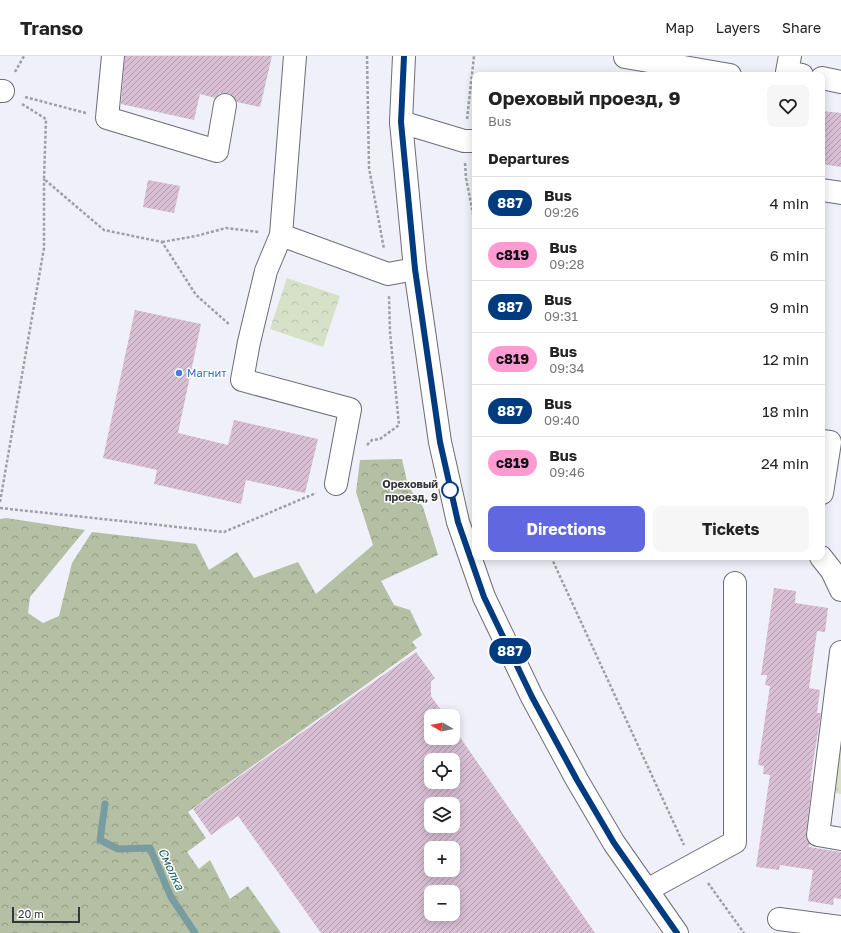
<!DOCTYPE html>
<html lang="en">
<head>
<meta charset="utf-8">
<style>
  :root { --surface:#fff; --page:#f6f6f6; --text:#222; --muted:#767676; --line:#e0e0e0; --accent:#6067df }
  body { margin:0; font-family:"Golos Text",sans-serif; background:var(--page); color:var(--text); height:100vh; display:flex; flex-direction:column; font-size:15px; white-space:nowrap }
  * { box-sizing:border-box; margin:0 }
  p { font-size:13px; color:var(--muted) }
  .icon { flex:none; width:22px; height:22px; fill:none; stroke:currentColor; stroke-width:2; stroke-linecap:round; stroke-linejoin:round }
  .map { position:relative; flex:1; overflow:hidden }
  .side { position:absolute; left:472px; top:16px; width:353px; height:488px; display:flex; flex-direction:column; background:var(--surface); border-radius:8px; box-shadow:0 2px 10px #0003 }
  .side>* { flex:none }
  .badge { padding:0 8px; border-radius:13px; font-size:14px; line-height:26px }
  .needle { width:26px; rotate:280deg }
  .buttons { position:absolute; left:424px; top:653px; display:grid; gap:8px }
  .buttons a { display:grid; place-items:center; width:36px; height:36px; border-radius:8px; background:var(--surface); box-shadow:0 2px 10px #0003; font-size:20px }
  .scale { position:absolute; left:12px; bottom:10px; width:68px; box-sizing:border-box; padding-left:4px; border:2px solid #353639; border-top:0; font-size:11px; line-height:14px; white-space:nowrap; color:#353639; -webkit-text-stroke:3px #fff; paint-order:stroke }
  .map>.badge { position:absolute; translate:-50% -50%; box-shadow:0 0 0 2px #fff }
  h2 { padding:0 16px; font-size:15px; line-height:36px }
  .round { display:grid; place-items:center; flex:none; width:42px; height:42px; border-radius:8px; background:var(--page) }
  .headline { display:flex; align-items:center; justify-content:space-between; height:68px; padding:0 16px }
  h1 { font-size:19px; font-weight:700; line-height:30px }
  .primary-button { display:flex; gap:8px; margin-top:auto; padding:8px 16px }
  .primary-button a { flex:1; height:46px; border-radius:8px; background:var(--accent); color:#fff; font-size:16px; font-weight:700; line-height:46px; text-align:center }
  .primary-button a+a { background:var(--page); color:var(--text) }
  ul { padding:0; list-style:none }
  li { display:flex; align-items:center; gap:12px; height:52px; padding:0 16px; border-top:1px solid var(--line) }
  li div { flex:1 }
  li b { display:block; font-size:15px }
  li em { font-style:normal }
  li .badge { min-width:44px; font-weight:700; text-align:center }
  header { display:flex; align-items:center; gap:24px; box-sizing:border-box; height:56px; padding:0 20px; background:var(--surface); border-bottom:1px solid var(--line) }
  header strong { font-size:19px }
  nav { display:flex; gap:22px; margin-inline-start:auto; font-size:14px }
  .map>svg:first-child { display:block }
  .forest { fill:url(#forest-crowns) }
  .park { fill:url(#park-crowns) }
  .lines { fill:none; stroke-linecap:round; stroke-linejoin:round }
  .stream { stroke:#789da0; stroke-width:7 }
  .building { fill:url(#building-hatch); fill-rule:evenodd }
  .minor-casing { stroke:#6c6d75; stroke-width:24 }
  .path { stroke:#9fa0a6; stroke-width:2.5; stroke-dasharray:3 2; stroke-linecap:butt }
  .minor { stroke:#fff; stroke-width:22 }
  .line-casing { stroke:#fff; stroke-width:9 }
  .line { stroke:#003b80; stroke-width:6 }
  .shop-dot { fill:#3f7fe0; stroke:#fff; stroke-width:1.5 }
  .stop-dot { fill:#fff; stroke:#003b80; stroke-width:2 }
  .labels { text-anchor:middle; stroke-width:3; stroke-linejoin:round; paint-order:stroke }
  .shop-label { font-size:11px; fill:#366cbe; stroke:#fff; text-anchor:start }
  .stop-label { font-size:11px; font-weight:bold; fill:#353639; stroke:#fff; text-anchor:end }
  .water-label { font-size:12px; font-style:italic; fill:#156167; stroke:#fff }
</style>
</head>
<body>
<header>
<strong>Transo</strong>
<nav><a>Map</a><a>Layers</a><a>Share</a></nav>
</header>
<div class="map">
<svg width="841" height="877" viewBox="0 0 841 877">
  <defs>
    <pattern id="forest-crowns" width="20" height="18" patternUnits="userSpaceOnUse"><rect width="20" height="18" fill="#b4bfa3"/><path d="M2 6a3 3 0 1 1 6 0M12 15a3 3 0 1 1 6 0" fill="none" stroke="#939c86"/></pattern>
    <pattern id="park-crowns" width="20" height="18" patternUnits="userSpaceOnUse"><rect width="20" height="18" fill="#d7e1c8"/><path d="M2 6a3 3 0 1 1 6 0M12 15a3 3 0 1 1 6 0" fill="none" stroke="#b9c2ad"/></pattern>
    <pattern id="building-hatch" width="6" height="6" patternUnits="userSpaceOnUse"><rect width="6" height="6" fill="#d9bfd4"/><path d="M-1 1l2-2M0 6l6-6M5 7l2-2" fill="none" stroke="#b19cad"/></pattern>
  </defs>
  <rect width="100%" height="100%" fill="#eff0f9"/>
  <!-- forest -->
  <polygon class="forest" points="402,403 408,430 423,451 438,499 381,525 394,549 410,554 422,579 412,586 417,592 188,756 206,782 187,796 199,813 210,804 230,843 248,830 281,877 0,877 0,463 6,462 85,474 30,541 28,557 43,567 59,560 72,507 92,476 196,488 209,514 237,496 254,522 298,506 316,538 373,489 356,436 360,404"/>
  <!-- park -->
  <g class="park">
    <polygon points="287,222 340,240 323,291 270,273"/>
    <polygon points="841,680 841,738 830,736"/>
  </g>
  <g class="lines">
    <!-- stream -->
    <polyline class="stream" points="105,748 100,784 118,793 150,792 171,841 195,877"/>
  </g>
  <!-- building -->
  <g class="building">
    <polygon points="125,0 272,0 260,51 237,46 233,40 228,37 220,37 215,42 200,38 194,64 121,48"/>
    <polygon points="822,55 841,57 841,111 822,108"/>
    <polygon points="148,124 180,130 174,157 143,151"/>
    <polygon points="135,254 201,268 178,377 228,389 234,364 318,383 305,437 246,424 241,448 154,428 157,414 103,402"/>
    <polygon points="774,532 796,535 795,547 828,552 825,576 817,575 809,632 820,634 817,657 821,657 810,725 812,725 806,778 806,783 810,788 809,791 841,796 841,843 834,842 833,849 808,845 813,814 780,809 779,814 756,811 770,719 763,718 764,710 758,709 770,630 765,629 767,619 761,619"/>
    <path d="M416 596 435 622 431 625V640L445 660H431V682H453V671L595 877H321L238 760 211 779 193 753ZM431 704H453V726H431ZM431 748H453V770H431ZM431 792H453V814H431ZM431 836H453V858H431Z"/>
  </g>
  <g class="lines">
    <defs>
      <g id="minor">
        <polyline points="113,0 107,62 217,95 225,49"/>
        <polyline points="404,0 401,66 415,213 440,386 458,466 484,541 532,641 577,724 614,787 677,877"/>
        <polyline points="626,0 625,1 730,19"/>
        <polyline points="790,0 787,16 802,19"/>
        <polyline points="822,22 841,26"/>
        <polyline points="0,35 3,35"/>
        <polyline points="401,66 464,85 475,85"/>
        <polyline points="822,134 841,137"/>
        <polyline points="281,179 295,0"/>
        <polyline points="822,385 830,386 822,437"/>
        <polyline points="336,428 350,353 242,324 249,286 266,215 281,179 388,218 415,213"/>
        <polyline points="821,501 832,515 841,534"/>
        <polyline points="841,596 818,779 841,783"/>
        <polyline points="647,834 735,786 735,527"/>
        <polyline points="779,863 841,871"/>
      </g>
    </defs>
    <!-- minor casing -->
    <use href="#minor" class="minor-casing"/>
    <!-- path -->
    <g class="path">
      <polyline points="367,0 369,112 384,193"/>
      <polyline points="15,16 24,0"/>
      <polyline points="25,41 86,57"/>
      <polyline points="22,48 46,63 44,123 104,174 162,186 196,239 230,269"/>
      <polyline points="467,63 474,0"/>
      <polyline points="465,107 466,122 475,168"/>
      <polyline points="162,186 196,180 226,172 259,176"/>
      <polyline points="367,389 372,384 380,383 399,369 390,276 389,240"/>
      <polyline points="0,446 44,192 44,123"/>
      <polyline points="0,452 224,476 316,437"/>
      <polyline points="551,501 684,789"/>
      <polyline points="708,827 744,877"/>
    </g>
    <!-- minor -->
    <use href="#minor" class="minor"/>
  </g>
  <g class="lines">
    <defs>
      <polyline id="line" points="404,0 401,66 415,213 440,386 458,466 484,541 532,641 577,724 614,787 677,877"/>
    </defs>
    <!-- line casing -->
    <use href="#line" class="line-casing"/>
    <!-- line -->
    <use href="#line" class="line"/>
  </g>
  <!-- markers -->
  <circle class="shop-dot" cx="179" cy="317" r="4"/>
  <circle class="stop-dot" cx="450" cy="434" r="8"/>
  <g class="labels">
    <!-- shop labels -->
    <g class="shop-label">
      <text x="187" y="321">Магнит</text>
    </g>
    <!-- stop labels -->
    <g class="stop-label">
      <text x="438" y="432">Ореховый<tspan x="438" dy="13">проезд, 9</tspan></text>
    </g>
    <!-- water labels -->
    <g class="water-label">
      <text transform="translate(171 813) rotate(65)" y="4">Смолка</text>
    </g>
  </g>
</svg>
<div class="buttons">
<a><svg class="needle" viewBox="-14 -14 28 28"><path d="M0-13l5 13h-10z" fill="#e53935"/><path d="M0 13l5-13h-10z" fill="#767676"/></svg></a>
<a><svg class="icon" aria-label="locate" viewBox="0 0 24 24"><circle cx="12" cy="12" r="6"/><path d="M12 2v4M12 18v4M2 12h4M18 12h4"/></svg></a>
<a><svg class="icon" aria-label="layers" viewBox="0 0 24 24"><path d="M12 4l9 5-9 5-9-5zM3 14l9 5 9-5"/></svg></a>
<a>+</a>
<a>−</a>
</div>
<div class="scale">20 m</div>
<b class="badge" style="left:510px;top:595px;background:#003b80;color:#fff">887</b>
<section class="side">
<div class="headline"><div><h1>Ореховый проезд, 9</h1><p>Bus</p></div><a class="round"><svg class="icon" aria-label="heart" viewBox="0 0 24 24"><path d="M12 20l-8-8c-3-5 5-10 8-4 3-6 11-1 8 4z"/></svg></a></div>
<h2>Departures</h2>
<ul>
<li><span class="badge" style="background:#003b80;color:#fff">887</span><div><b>Bus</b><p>09:26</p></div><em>4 min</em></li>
<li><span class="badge" style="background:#ff9ad2;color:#111">с819</span><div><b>Bus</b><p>09:28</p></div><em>6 min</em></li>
<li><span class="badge" style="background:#003b80;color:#fff">887</span><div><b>Bus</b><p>09:31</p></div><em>9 min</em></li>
<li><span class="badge" style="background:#ff9ad2;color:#111">с819</span><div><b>Bus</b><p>09:34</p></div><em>12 min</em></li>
<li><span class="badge" style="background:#003b80;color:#fff">887</span><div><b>Bus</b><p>09:40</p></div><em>18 min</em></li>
<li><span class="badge" style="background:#ff9ad2;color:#111">с819</span><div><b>Bus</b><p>09:46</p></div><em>24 min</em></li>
</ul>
<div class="primary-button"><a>Directions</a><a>Tickets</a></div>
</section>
</div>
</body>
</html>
